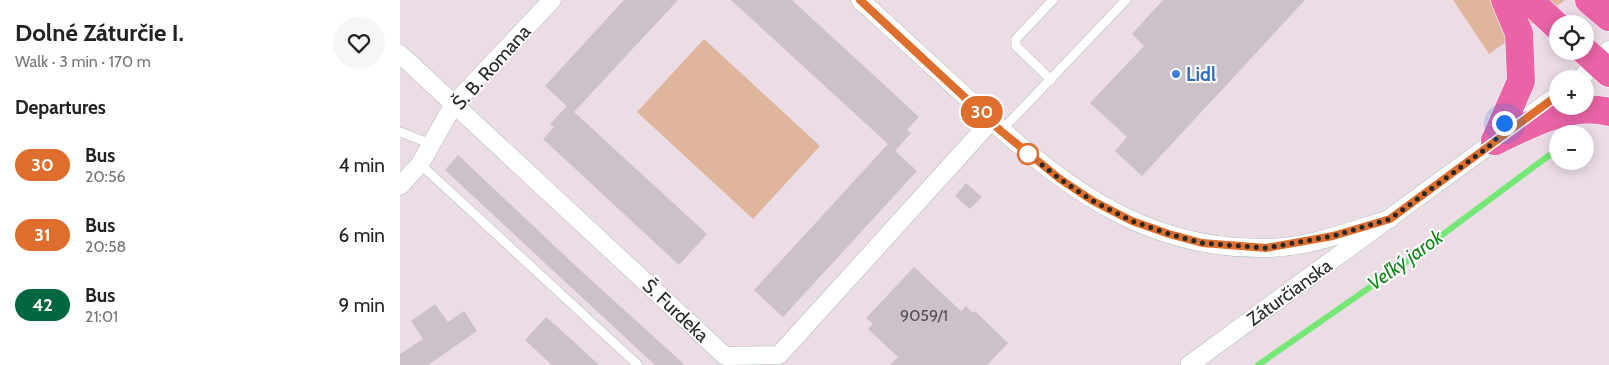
<!DOCTYPE html>
<html lang="en">
<head>
<meta charset="utf-8">
<style>
  :root { --surface:#fff; --page:#f6f6f6; --text:#222; --muted:#767676 }
  body { margin:0; font-family:Cabin,sans-serif; background:var(--page); color:var(--text); height:100vh; display:flex; flex-direction:column; font-size:19px; white-space:nowrap }
  * { box-sizing:border-box; margin:0 }
  p { font-size:16px; color:var(--muted) }
  .icon { flex:none; width:28px; height:28px; fill:none; stroke:currentColor; stroke-width:2; stroke-linecap:round; stroke-linejoin:round }
  .map { position:relative; flex:1; overflow:hidden }
  .drawer { display:flex; flex-direction:column; background:var(--surface); width:400px }
  .drawer>* { flex:none }
  .badge { padding:0 10px; border-radius:16px; font-size:18px; line-height:32px }
  .controls { position:absolute; left:1149px; top:15px; display:grid; gap:10px }
  .controls a { display:grid; place-items:center; width:45px; height:45px; border-radius:50%; background:var(--surface); box-shadow:0 2px 12px #0003; font-size:25px }
  .you { position:absolute; width:25px; height:25px; margin:-12px; border:4px solid #fff; border-radius:50%; background:#1a73e8; box-shadow:0 0 0 8px #1a73e833 }
  .map>.badge { position:absolute; translate:-50% -50%; box-shadow:0 0 0 2px #fff }
  h2 { padding:0 15px; font-size:19px; line-height:45px }
  .round { display:grid; place-items:center; flex:none; width:52px; height:52px; border-radius:26px; background:var(--page) }
  .overview { display:flex; align-items:center; justify-content:space-between; height:85px; padding:0 15px }
  h1 { font-size:24px; font-weight:700; line-height:38px }
  ul { padding:0; list-style:none }
  li { display:flex; align-items:center; gap:15px; height:70px; padding:0 15px }
  li div { flex:1 }
  li b { display:block; font-size:19px }
  li em { font-style:normal }
  li .badge { min-width:55px; font-weight:700; text-align:center }
  main { display:flex; flex:1; min-height:0 }
  .map>svg:first-child { display:block }
  .green { fill:#dfb59b }
  .lines { fill:none; stroke-linecap:round; stroke-linejoin:round }
  .stream { stroke:#74e874; stroke-width:6 }
  .building { fill:#cdc1c9 }
  .service-casing { stroke:#afbdb7; stroke-width:10 }
  .minor-casing { stroke:#afbdb7; stroke-width:19 }
  .primary-casing { stroke:#fff; stroke-width:29 }
  .service { stroke:#fff; stroke-width:9 }
  .minor { stroke:#fff; stroke-width:18 }
  .primary { stroke:#e963a6; stroke-width:28 }
  .line-casing { stroke:#fff; stroke-width:11 }
  .line { stroke:#dd6e2d; stroke-width:8 }
  .walk { stroke:#292929; stroke-width:5; stroke-dasharray:0 9 }
  .shop-dot { fill:#3f7fe0; stroke:#fff; stroke-width:2 }
  .stop-dot { fill:#fff; stroke:#dd6e2d; stroke-width:2.5 }
  .labels { text-anchor:middle; stroke-width:4; stroke-linejoin:round; paint-order:stroke }
  .number-label { font-size:16px; fill:#524f51 }
  .street-label { font-size:19px; fill:#292929; stroke:#fff }
  .shop-label { font-size:19px; font-weight:bold; fill:#366cbe; stroke:#fff; text-anchor:start }
  .water-label { font-size:20px; font-style:italic; fill:#14861c; stroke:#fff }
</style>
</head>
<body>
<main>
<section class="drawer">
<div class="overview"><div><h1>Dolné Záturčie I.</h1><p>Walk · 3 min · 170 m</p></div><a class="round"><svg class="icon" aria-label="heart" viewBox="0 0 24 24"><path d="M12 20l-8-8c-3-5 5-10 8-4 3-6 11-1 8 4z"/></svg></a></div>
<h2>Departures</h2>
<ul>
<li><span class="badge" style="background:#dd6e2d;color:#fff">30</span><div><b>Bus</b><p>20:56</p></div><em>4 min</em></li>
<li><span class="badge" style="background:#dd6e2d;color:#fff">31</span><div><b>Bus</b><p>20:58</p></div><em>6 min</em></li>
<li><span class="badge" style="background:#006740;color:#fff">42</span><div><b>Bus</b><p>21:01</p></div><em>9 min</em></li>
</ul>
</section>
<div class="map">
<svg width="1209" height="365" viewBox="0 0 1209 365">
  <rect width="100%" height="100%" fill="#ebdce6"/>
  <!-- green -->
  <g class="green">
    <polygon points="1053,0 1165,0 1089,54"/>
    <polygon points="304,39 420,146 353,219 237,112"/>
  </g>
  <g class="lines">
    <!-- stream -->
    <polyline class="stream" points="858,365 999,267 1151,154"/>
  </g>
  <!-- building -->
  <g class="building">
    <polygon points="224,0 278,0 174,112 307,234 279,265 143,139 154,127 150,124 167,106 145,86"/>
    <polygon points="331,0 392,0 519,117 507,130 511,133 495,151 517,171 383,317 354,290 488,144"/>
    <polygon points="763,0 905,0 742,176 715,151 727,137 690,103 744,46 732,34"/>
    <polygon points="58,155 179,269 285,365 255,365 174,290 45,170"/>
    <polygon points="566,183 582,197 570,209 555,196"/>
    <polygon points="514,267 561,311 566,306 573,313 575,311 608,343 587,365 490,365 498,357 468,329 473,324 466,318"/>
    <polygon points="35,304 48,322 64,311 77,331 28,365 0,365 0,354 23,339 11,321"/>
    <polygon points="146,317 173,341 199,365 152,365 125,340"/>
  </g>
  <g class="lines">
    <defs>
      <g id="service">
        <polyline points="651,80 616,46 616,39 653,0"/>
        <polyline points="601,131 726,0"/>
        <polyline points="0,132 31,144"/>
        <polyline points="20,164 238,365"/>
      </g>
      <g id="minor">
        <path d="M460 0C496 32 531 65 566 97 654 179 738 250 865 248 907 248 950 231 990 219"/>
        <polyline points="0,54 325,356 379,355 591,121"/>
        <polyline points="1180,79 1209,50"/>
        <polyline points="1126,118 1158,95"/>
        <polyline points="0,186 20,164 54,104 152,0"/>
        <polyline points="789,365 1103,135"/>
      </g>
      <g id="primary">
        <polyline points="1129,0 1158,27"/>
        <polyline points="1189,0 1209,17"/>
        <polyline points="1185,51 1209,73"/>
        <polyline points="1095,141 1121,81 1119,33 1105,0"/>
        <path d="M1095 141C1129 125 1170 102 1209 112"/>
      </g>
    </defs>
    <!-- service casing -->
    <use href="#service" class="service-casing"/>
    <!-- minor casing -->
    <use href="#minor" class="minor-casing"/>
    <!-- primary casing -->
    <use href="#primary" class="primary-casing"/>
    <!-- service -->
    <use href="#service" class="service"/>
    <!-- minor -->
    <use href="#minor" class="minor"/>
    <!-- primary -->
    <use href="#primary" class="primary"/>
  </g>
  <g class="lines">
    <defs>
      <polyline id="line" points="460,0 601,131 660,179 693,201 732,221 769,234 802,243 866,248 933,236 990,219 1158,95"/>
    </defs>
    <!-- line casing -->
    <use href="#line" class="line-casing"/>
    <!-- line -->
    <use href="#line" class="line"/>
    <!-- walk -->
    <polyline class="walk" points="628,154 660,179 693,201 732,221 769,234 802,243 866,248 933,236 990,219 1087,148 1095,141 1104,123"/>
  </g>
  <!-- markers -->
  <circle class="shop-dot" cx="776" cy="74" r="5"/>
  <circle class="stop-dot" cx="628" cy="154" r="10"/>
  <g class="labels">
    <!-- number labels -->
    <g class="number-label">
      <text x="524" y="321">9059/1</text>
    </g>
    <!-- street labels -->
    <g class="street-label">
      <text transform="translate(91 67) rotate(-48)" y="7">Š. B. Romana</text>
      <text transform="translate(889 292) rotate(-36)" y="7">Záturčianska</text>
      <text transform="translate(276 310) rotate(43)" y="7">Š. Furdeka</text>
    </g>
    <!-- shop labels -->
    <g class="shop-label">
      <text x="786" y="81">Lidl</text>
    </g>
    <!-- water labels -->
    <g class="water-label">
      <text transform="translate(1005 260) rotate(-36)" y="7">Veľký jarok</text>
    </g>
  </g>
</svg>
<div class="controls">
<a><svg class="icon" aria-label="locate" viewBox="0 0 24 24"><circle cx="12" cy="12" r="6"/><path d="M12 2v4M12 18v4M2 12h4M18 12h4"/></svg></a>
<a>+</a>
<a>−</a>
</div>
<div class="you" style="left:1104px;top:123px"></div>
<b class="badge" style="left:582px;top:112px;background:#dd6e2d;color:#fff">30</b>
</div>
</main>
</body>
</html>
